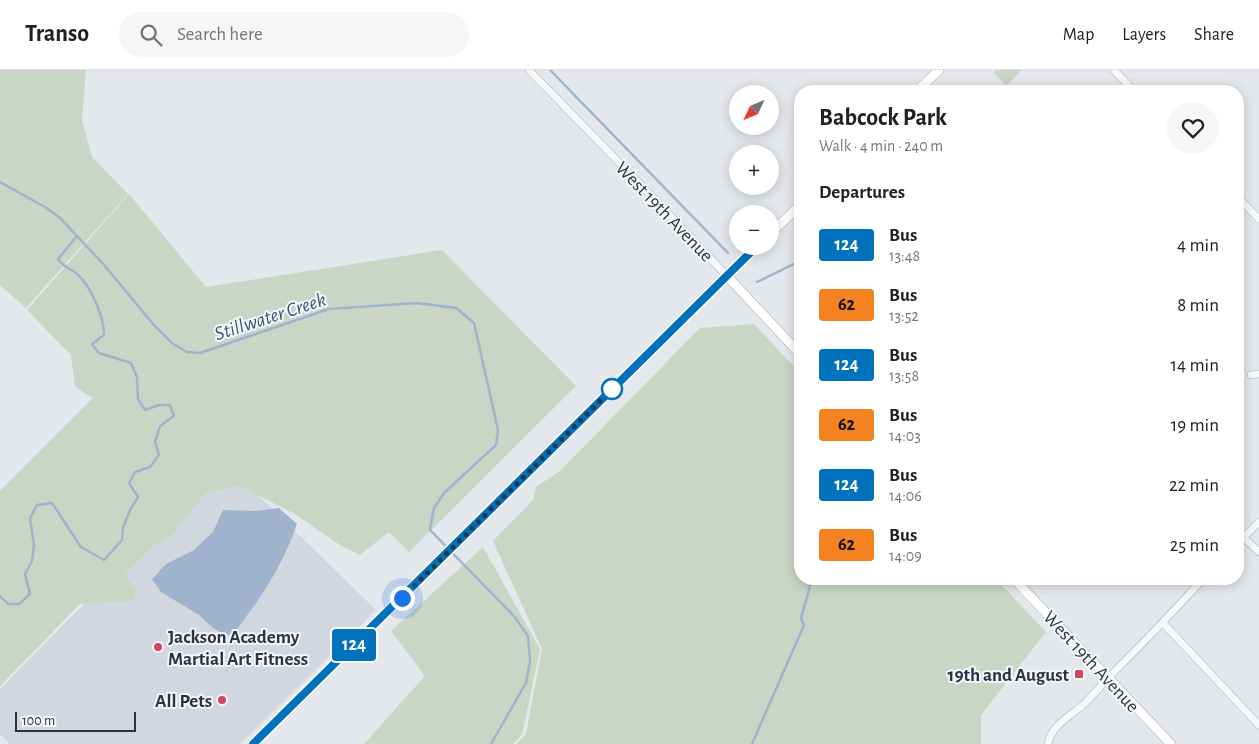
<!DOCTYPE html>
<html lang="en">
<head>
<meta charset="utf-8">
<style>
  :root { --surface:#fff; --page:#f6f6f6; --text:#202124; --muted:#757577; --line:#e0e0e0 }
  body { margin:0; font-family:"Alegreya Sans",sans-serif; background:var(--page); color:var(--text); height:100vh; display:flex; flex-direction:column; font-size:19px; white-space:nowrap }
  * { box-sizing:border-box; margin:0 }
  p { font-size:16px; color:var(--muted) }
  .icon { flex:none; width:28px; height:28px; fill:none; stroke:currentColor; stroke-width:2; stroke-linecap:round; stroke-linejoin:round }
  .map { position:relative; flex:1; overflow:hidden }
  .details { position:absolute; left:794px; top:15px; width:450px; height:500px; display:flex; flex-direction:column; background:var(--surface); border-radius:20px; box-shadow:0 2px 12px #0003 }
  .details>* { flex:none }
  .badge { padding:0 10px; border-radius:4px; font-size:18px; line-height:32px }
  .needle { width:32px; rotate:226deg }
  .controls { position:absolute; left:729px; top:15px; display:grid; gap:10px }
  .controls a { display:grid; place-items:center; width:50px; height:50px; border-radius:50%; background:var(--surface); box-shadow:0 2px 12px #0003; font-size:25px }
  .scale { position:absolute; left:15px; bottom:12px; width:121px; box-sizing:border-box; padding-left:5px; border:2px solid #2b3445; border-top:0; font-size:14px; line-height:18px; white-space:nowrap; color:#2b3445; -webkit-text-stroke:4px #f4f6f9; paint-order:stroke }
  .you { position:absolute; width:25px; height:25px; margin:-12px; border:4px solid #fff; border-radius:50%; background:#1a73e8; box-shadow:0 0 0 8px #1a73e833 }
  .map>.badge { position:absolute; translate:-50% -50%; box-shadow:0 0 0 2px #fff }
  h2 { padding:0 25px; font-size:19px; line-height:45px }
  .round { display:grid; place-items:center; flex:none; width:52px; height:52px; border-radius:26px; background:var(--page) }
  .head { display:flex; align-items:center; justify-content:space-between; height:85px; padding:0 25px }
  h1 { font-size:24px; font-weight:600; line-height:38px }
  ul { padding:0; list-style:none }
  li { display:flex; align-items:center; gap:15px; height:60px; padding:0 25px }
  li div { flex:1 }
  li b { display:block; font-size:19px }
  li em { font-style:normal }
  li .badge { min-width:55px; font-weight:700; text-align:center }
  header { display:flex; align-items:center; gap:30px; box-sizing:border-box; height:70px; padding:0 25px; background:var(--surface); border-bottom:1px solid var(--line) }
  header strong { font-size:24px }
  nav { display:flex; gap:28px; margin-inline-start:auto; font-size:18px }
  .search { width:350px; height:45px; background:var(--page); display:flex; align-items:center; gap:12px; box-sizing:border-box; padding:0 18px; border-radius:28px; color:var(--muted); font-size:19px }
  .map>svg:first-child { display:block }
  .built { fill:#d2d6de }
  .green { fill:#c9d6c5 }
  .water { fill:#9fb4cc }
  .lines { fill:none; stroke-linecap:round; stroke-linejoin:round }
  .stream { stroke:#9fb4cc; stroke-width:2.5 }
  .street-casing { stroke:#a9aeb7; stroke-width:8 }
  .secondary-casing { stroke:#a9aeb7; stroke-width:10 }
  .street { stroke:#f7f8fa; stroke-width:7 }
  .secondary { stroke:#fff; stroke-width:9 }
  .line-casing { stroke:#fff; stroke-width:11 }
  .line { stroke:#0072bc; stroke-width:8 }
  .walk { stroke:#2b3445; stroke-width:5; stroke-dasharray:0 9 }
  .stop-dot { fill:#fff; stroke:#0072bc; stroke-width:2.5 }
  .poi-dot { fill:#d1495b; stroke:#f4f6f9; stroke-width:2 }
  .labels { text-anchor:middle; stroke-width:4; stroke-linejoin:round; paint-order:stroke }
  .street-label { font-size:19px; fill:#2b3445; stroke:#f4f6f9 }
  .poi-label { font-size:19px; font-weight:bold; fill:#2b3445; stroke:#f4f6f9; text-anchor:end }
  .water-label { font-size:20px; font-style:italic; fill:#34527a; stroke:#f4f6f9 }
</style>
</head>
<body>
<header>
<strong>Transo</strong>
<div class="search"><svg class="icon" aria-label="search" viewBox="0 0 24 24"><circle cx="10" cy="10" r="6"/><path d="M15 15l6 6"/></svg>Search here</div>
<nav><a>Map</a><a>Layers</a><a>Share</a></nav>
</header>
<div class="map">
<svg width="1259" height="674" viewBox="0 0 1259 674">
  <rect width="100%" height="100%" fill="#e4e7ec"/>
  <!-- built -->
  <polygon class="built" points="230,398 376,540 240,674 10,674 0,664 0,619 71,547"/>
  <!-- green -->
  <g class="green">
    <polygon points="0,0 86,0 82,50 92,87 128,124 26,238 0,215"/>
    <polygon points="996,0 1022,0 1006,16 993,2"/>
    <polygon points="129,124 206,217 442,180 576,316 409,482 389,462 360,485 340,475 295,444 238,415 205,424 169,468 151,477 125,504 136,521 132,531 80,534 0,616 0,421 93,328 75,317 71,285 27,240"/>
    <polygon points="754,254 800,303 800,509 996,509 1046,562 981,645 981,674 516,674 526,664 542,579 493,471 533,430 536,417 560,401 700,258"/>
    <polygon points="483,477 540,579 522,665 513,674 364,674 425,606 391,561"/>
  </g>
  <!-- water -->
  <path class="water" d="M279 438 297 454C283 495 260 530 233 564L225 565 213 558 199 545 161 522 152 509 166 494 194 480 213 462 223 440 256 441Z"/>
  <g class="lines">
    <!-- stream -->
    <g class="stream">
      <polyline points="550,0 728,183"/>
      <polyline points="0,112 45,137 60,148 105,196 153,254 172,273 187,282 200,283 329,239 417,233 456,238 474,253 498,360 496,375 444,423 434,438 430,459 431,461 513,545 528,566 530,591 526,613 491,674"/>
      <polyline points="757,212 800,191"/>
      <path d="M0 526 8 534H19L30 524 25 504 32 491 34 475 30 448 37 435 52 433 81 477 104 490 122 470 123 458 130 440 138 427 129 413 135 402 150 397 159 385 155 372 160 356 174 346 170 335H159L145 340 138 329 137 307 131 293 99 283 92 274 104 265C104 247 91 216 77 204 70 198 63 197 58 189L77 166"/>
      <polyline points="752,674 804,555 801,548 812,509"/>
    </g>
    <defs>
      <g id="street">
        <polyline points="529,0 644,118 727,206"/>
        <polyline points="1114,0 1134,21"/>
        <polyline points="1238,127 1259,149"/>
        <polyline points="1251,305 1259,304"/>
        <polyline points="1243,467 1259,482"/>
        <polyline points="1238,473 1259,452"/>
        <polyline points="1163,553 1259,655"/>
        <path d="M1048 674C1050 657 1071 645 1083 635 1094 625 1102 614 1112 604 1143 573 1174 541 1203 509"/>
      </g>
      <g id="secondary">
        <polyline points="917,21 939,0"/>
        <polyline points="770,164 800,135"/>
        <polyline points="727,206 800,284"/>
        <polyline points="1014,509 1171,674"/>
        <polyline points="253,674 757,176"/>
      </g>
    </defs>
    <!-- street casing -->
    <use href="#street" class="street-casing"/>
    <!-- secondary casing -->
    <use href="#secondary" class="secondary-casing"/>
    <!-- street -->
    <use href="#street" class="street"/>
    <!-- secondary -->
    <use href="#secondary" class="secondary"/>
  </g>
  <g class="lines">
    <defs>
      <polyline id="line" points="253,674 757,176"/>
    </defs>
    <!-- line casing -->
    <use href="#line" class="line-casing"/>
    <!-- line -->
    <use href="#line" class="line"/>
    <!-- walk -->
    <polyline class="walk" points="402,528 612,319"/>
  </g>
  <!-- markers -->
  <circle class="stop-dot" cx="612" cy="319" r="10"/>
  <g class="poi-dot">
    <circle cx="158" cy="577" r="5"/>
    <rect x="1074" y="599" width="10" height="10" rx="2.5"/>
    <circle cx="222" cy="630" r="5"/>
  </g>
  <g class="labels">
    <!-- street labels -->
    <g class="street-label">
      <text transform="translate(665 141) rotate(46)" y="7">West 19th Avenue</text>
      <text transform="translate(1092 591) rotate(47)" y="7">West 19th Avenue</text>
    </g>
    <!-- poi labels -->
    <g class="poi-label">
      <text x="168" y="573" text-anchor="start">Jackson Academy<tspan x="168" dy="22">Martial Art Fitness</tspan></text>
      <text x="1069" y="611">19th and August</text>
      <text x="212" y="637">All Pets</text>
    </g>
    <!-- water labels -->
    <g class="water-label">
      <text transform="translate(270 246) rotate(-18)" y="7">Stillwater Creek</text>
    </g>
  </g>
</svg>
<div class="controls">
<a><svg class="needle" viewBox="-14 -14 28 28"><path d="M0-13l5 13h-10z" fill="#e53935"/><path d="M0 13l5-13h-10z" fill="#757577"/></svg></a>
<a>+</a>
<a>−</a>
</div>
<div class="scale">100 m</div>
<div class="you" style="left:402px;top:528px"></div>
<b class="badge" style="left:354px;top:575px;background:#0072bc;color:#fff">124</b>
<section class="details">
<div class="head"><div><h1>Babcock Park</h1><p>Walk · 4 min · 240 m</p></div><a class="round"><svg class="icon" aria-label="heart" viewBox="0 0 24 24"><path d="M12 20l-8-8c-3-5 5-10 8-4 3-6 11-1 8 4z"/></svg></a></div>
<h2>Departures</h2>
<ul>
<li><span class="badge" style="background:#0072bc;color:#fff">124</span><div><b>Bus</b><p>13:48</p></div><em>4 min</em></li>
<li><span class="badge" style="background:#f58220;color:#111">62</span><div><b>Bus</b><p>13:52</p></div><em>8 min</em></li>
<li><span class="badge" style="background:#0072bc;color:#fff">124</span><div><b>Bus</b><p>13:58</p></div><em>14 min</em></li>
<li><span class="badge" style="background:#f58220;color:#111">62</span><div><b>Bus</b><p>14:03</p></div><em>19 min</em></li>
<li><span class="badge" style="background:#0072bc;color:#fff">124</span><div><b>Bus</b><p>14:06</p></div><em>22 min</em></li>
<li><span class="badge" style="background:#f58220;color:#111">62</span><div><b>Bus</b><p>14:09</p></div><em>25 min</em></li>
</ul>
</section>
</div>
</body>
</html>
